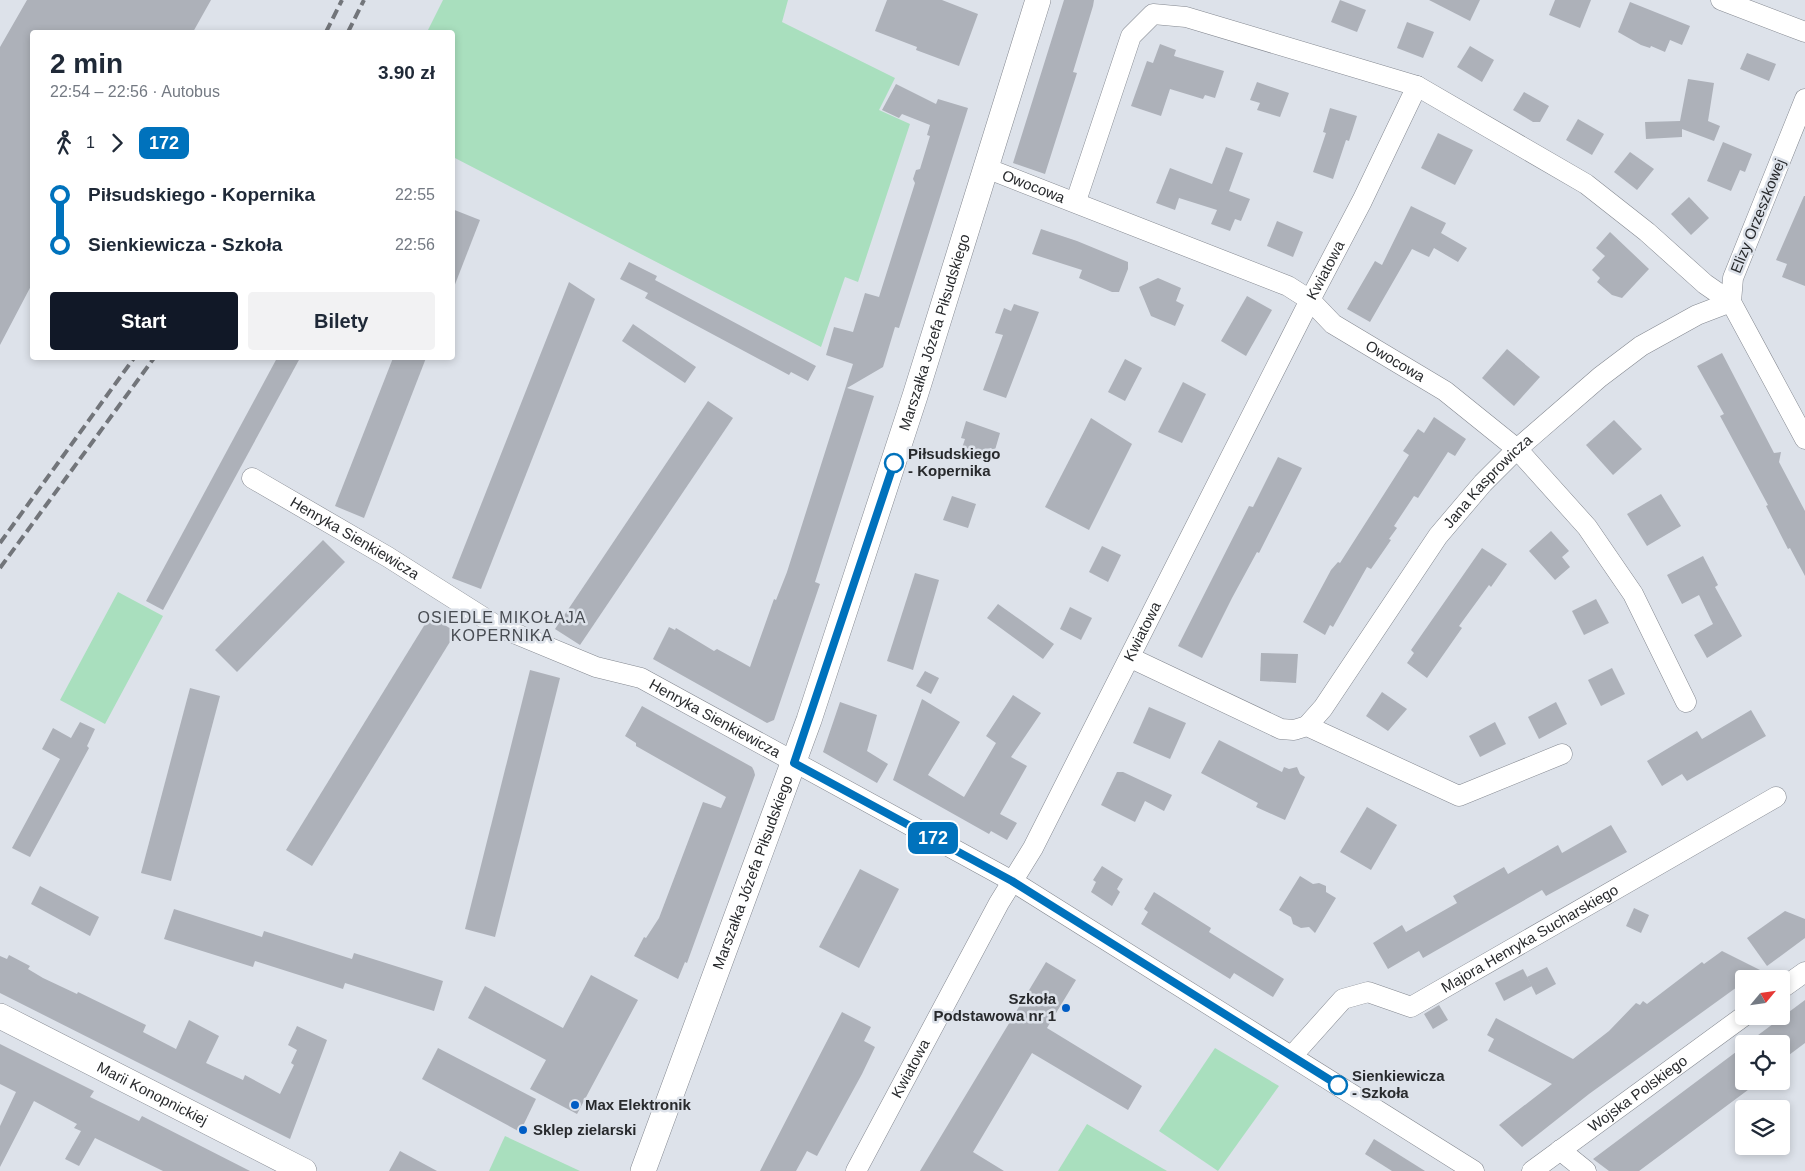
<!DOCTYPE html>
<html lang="pl">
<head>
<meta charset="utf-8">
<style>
  :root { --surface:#fff; --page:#f2f2f3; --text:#1f2937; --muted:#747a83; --accent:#111827 }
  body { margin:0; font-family:Helvetica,sans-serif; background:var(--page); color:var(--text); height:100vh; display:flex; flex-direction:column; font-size:19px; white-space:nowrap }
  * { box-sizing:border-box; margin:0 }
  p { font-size:16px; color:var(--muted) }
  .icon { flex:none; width:28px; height:28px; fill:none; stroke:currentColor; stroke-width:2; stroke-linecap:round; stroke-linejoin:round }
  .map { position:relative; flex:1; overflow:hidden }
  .panel { position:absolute; left:30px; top:30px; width:425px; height:330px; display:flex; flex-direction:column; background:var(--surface); border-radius:5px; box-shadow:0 2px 8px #0003 }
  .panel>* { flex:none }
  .badge { padding:0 10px; border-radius:8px; font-size:18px; line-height:32px }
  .needle { width:32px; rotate:61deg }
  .buttons { position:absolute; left:1735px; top:970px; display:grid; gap:10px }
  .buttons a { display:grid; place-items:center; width:55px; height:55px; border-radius:5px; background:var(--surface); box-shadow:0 2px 8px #0003; font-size:25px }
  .map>.badge { position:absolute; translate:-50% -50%; box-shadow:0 0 0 2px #fff }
  .legs { display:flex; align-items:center; gap:8px; height:55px; padding:0 20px; font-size:16px }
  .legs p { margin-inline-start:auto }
  .head { display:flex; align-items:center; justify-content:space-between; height:85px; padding:0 20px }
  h1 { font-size:28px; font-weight:600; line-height:38px }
  .button { display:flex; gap:10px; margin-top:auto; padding:10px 20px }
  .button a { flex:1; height:58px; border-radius:5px; background:var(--accent); color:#fff; font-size:20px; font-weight:600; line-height:58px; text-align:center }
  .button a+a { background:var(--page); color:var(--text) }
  ul { padding:0 20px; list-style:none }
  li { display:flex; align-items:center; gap:18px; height:50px; font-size:19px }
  li i { display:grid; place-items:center; width:8px; height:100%; margin:0 6px; background:currentColor }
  li i::after { content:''; width:12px; height:12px; margin:-6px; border:4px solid; border-radius:50%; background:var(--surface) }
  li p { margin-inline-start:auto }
  li:first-child i { background:linear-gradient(#0000 50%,currentColor 0) }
  li:last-child i { background:linear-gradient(currentColor 50%,#0000 0) }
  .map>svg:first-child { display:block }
  .green { fill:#a9dfbe }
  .building { fill:#adb1b9 }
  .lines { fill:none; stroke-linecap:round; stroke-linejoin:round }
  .minor-casing { stroke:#848890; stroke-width:21 }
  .tertiary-casing { stroke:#848890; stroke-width:26 }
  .minor { stroke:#fff; stroke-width:20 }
  .tertiary { stroke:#fff; stroke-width:25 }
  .rail { stroke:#72757a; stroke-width:4; stroke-dasharray:10 5; stroke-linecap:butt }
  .line-1-casing { stroke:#fff; stroke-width:11 }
  .line-1 { stroke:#0072bc; stroke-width:8 }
  .stop-1-dot { fill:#fff; stroke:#0072bc; stroke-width:2.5 }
  .poi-dot { fill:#005dc5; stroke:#dde2ea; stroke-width:2 }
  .labels { text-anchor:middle; stroke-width:5; stroke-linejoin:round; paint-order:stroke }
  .street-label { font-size:15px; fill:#282a2d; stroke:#dde2ea }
  .stop-label { font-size:15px; font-weight:bold; fill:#282a2d; stroke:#dde2ea; text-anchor:start }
  .poi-label { font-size:15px; font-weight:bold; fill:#282a2d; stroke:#dde2ea; text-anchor:start }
  .neighbourhood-label { font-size:16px; letter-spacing:1px; fill:#484c52; stroke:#dde2ea }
</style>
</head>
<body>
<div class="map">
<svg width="1805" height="1171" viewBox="0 0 1805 1171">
  <rect width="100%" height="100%" fill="#dde2ea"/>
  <!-- green -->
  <g class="green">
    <polygon points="443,0 788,0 782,22 895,78 879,110 910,124 858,282 845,277 821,347 453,157 452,32 427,32"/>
    <polygon points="118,592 163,616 105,724 60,700"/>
    <polygon points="1215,1048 1279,1086 1218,1171 1159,1131"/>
    <polygon points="1087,1124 1167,1171 1058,1171"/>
    <polygon points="505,1136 580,1171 489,1171"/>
  </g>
  <!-- building -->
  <g class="building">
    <polygon points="27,0 211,0 193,32 32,32 32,284 0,345 0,47"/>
    <polygon points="887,0 942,0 978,14 959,66 916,50 917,47 875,31"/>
    <polygon points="1064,0 1094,0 1093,6 1073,72 1077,73 1045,174 1013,163"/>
    <polygon points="1340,0 1366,10 1357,32 1331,22"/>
    <polygon points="1429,0 1480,0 1470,21"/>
    <polygon points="1555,0 1591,0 1580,28 1549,15"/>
    <polygon points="1630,2 1690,26 1682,45 1670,40 1665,52 1651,46 1650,48 1641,45 1618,32"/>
    <polygon points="1407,22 1434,32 1423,58 1397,48"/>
    <polygon points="1160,44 1176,50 1174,56 1224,71 1215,98 1205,95 1203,99 1170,89 1161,116 1131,106 1147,61 1153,63"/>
    <polygon points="1470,46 1494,60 1482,82 1457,67"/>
    <polygon points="1747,53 1776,64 1769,81 1740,69"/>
    <polygon points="1688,79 1714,83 1708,121 1720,126 1714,141 1682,129 1682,137 1646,139 1645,122 1680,121"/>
    <polygon points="1257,82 1289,93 1280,117 1257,110 1260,103 1250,100"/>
    <polygon points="896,84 936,104 938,99 968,108 899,328 895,327 883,367 847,388 874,396 815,582 820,584 774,720 767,723 653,659 669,627 675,630 676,628 714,651 717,649 750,667 774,599 776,600 787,572 853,364 826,355 834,327 853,332 865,293 879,297 915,183 913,179 916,170 920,169 930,136 927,135 930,125 902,114 899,118 882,110"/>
    <polygon points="1524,92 1549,106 1540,122 1533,122 1513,110"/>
    <polygon points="1330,108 1357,116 1349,141 1346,140 1333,179 1313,172 1326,133 1323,132"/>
    <polygon points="1578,119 1604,134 1592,155 1566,140"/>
    <polygon points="1438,133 1473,150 1455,185 1421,168"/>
    <polygon points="1723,142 1752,154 1745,172 1740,170 1731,191 1707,181"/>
    <polygon points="1226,147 1243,153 1229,191 1250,199 1241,221 1235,219 1230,231 1211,224 1217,210 1179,198 1175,210 1156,203 1170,168 1212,184"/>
    <polygon points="1630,152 1654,169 1637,190 1614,172"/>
    <polygon points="1804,196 1805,196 1805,286 1782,277 1787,264 1776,260"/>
    <polygon points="1689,197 1709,218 1691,235 1671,214"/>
    <polygon points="1411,206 1446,223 1441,233 1467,248 1458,262 1434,248 1429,257 1412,249 1370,322 1347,309 1375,261 1382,265"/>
    <polygon points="452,209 480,220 454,287 452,287"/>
    <polygon points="1277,221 1303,232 1293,257 1267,246"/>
    <polygon points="1041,229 1077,241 1128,262 1128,269 1119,292 1112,292 1079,278 1082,270 1032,254"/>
    <polygon points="1610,232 1649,269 1622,298 1612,295 1597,282 1600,278 1592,270 1605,256 1596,248"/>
    <polygon points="629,262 657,276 655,280 672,289 816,366 808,381 791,372 789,375 645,298 648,293 620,279"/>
    <polygon points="1158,278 1181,288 1176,301 1184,305 1175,326 1151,316 1139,287"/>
    <polygon points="569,282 595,299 481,589 452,578"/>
    <polygon points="1247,296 1272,310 1246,356 1221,341"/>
    <polygon points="1014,304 1039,312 1006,398 983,390 1003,335 995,333 1004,308 1011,311"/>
    <polygon points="633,324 696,367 685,383 622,341"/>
    <polygon points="1507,349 1540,377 1514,406 1482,378"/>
    <polygon points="1722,353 1774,453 1781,452 1779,462 1805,511 1805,576 1790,548 1788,549 1766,506 1768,505 1720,416 1724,414 1697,366"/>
    <polygon points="277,358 300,358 163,610 146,601"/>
    <polygon points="393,358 426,358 364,518 335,506"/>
    <polygon points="1125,359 1142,368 1125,401 1108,392"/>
    <polygon points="1183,382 1206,394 1182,443 1158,432"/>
    <polygon points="708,401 733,418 580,645 555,629"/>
    <polygon points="1434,417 1466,439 1455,456 1448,452 1418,498 1414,496 1394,526 1397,528 1389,539 1391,540 1371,569 1367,567 1333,627 1330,625 1325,635 1303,622 1331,570 1338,562 1340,563 1409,455 1403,451 1418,429 1424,433"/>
    <polygon points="1091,418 1132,444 1089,530 1045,507"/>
    <polygon points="1614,420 1642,449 1613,475 1586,445"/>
    <polygon points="966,421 1000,433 995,450 990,448 985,460 961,451 965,439 961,438"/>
    <polygon points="1278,457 1302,468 1259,553 1257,552 1232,598 1202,658 1178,646 1249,506 1253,507"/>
    <polygon points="1661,494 1681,526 1647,546 1627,514"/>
    <polygon points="952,496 976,504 968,528 943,520"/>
    <polygon points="1551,531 1569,551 1562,557 1570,567 1555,580 1529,551"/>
    <polygon points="323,540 345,562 237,672 215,650"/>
    <polygon points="1102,546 1121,555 1108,582 1089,572"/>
    <polygon points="1482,548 1507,564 1491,587 1489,585 1459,626 1462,628 1427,678 1407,663 1414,653 1411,650"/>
    <polygon points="1703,556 1718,585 1715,587 1742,636 1707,658 1694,635 1713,624 1699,595 1682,604 1667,575"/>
    <polygon points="915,573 939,580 913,670 887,661"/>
    <polygon points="1596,599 1609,623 1584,635 1572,611"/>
    <polygon points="998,604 1054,644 1043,659 987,618"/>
    <polygon points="1070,607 1092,618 1081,640 1060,629"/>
    <polygon points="430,616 456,632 312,866 286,850"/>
    <polygon points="1261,653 1298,654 1296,683 1260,681"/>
    <polygon points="1612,668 1625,694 1601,706 1588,680"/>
    <polygon points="530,670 560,678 495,937 465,929"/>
    <polygon points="925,671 939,678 931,694 916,686"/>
    <polygon points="190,688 220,696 171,881 141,873"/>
    <polygon points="1382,692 1407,709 1388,731 1366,716"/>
    <polygon points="1013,695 1041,713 1011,757 1027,766 1000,814 1017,823 1007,840 991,831 989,834 893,780 922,699 960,722 928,775 964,797 996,743 986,736"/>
    <polygon points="840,702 877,715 867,751 888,764 877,783 823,752"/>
    <polygon points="1556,702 1567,724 1539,739 1528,717"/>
    <polygon points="642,706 752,767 754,771 755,775 687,963 685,962 678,979 634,956 644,937 646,938 659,918 703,802 721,808 726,797 636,746 636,743 625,736"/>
    <polygon points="1149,707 1186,723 1170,759 1133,743"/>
    <polygon points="1751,710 1766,736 1687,781 1682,774 1662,786 1647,761 1697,731 1702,739"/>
    <polygon points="80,722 95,729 87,746 89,748 30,857 12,848 60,759 42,749 53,728 71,738"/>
    <polygon points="1495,722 1506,744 1480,757 1469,736"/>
    <polygon points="1219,740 1282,772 1284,767 1289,769 1297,767 1300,774 1305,777 1285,820 1256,807 1258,803 1201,773"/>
    <polygon points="1117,772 1123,772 1172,795 1164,811 1145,801 1135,822 1101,805"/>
    <polygon points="1367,807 1397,825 1371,870 1340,852"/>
    <polygon points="1611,825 1627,852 1546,896 1542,890 1423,958 1419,951 1388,969 1373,943 1402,925 1406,932 1457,903 1453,896 1504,867 1508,874 1558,845 1562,853"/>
    <polygon points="1102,866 1123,879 1117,889 1120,892 1112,906 1091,892 1096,882 1093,880"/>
    <polygon points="860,869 899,889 859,968 819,947"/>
    <polygon points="1300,876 1313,884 1319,883 1326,886 1326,892 1336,898 1315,933 1309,927 1301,928 1293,924 1291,917 1279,910"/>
    <polygon points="40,886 99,917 90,936 31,904"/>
    <polygon points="1154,892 1211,928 1209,932 1284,979 1273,997 1234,973 1230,979 1141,924 1148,912 1144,909"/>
    <polygon points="1634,908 1649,915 1641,933 1626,926"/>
    <polygon points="174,909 262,937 264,931 352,959 354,953 443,981 434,1011 345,983 343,989 255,961 253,967 164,939"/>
    <polygon points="1785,911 1805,919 1805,938 1767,966 1747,938"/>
    <polygon points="1722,951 1760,970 1748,979 1744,979 1744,982 1589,1094 1522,1147 1499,1125 1552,1084 1488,1051 1494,1039 1487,1035 1496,1018 1573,1059 1609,1031 1636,1003 1640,1005 1643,1001 1647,1004 1702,962 1704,964"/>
    <polygon points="9,955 30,966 28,969 43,978 77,994 78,992 146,1025 143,1032 176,1049 189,1020 219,1036 206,1063 243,1080 245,1075 280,1094 294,1065 291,1063 297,1050 288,1045 297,1026 327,1040 290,1139 0,993 0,956 7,959"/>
    <polygon points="1046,962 1076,980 1047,1028 1142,1086 1128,1110 1032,1053 973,1152 1004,1171 920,1171"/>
    <polygon points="1547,967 1556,984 1536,995 1527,977"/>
    <polygon points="1523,969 1532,986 1504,1001 1495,983"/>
    <polygon points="591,975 638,1000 577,1114 530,1089 546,1060 468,1018 485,986 563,1028"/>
    <polygon points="1805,1000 1805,1043 1781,1061 1781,1044 1746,1044"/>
    <polygon points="1439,1005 1448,1020 1433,1029 1424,1014"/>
    <polygon points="842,1012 871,1027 864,1041 875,1047 862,1074 817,1156 807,1151 796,1171 760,1171"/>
    <polygon points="0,1044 94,1091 90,1097 139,1121 142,1116 250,1171 163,1171 95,1138 79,1166 65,1159 81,1131 74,1128 77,1124 34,1101 0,1167 0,1126 16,1092 0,1084"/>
    <polygon points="1744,1046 1744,1081 1760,1081 1639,1171 1609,1171 1593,1159"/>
    <polygon points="438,1048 536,1099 520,1132 422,1079"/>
    <polygon points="1374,1139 1425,1171 1392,1171 1365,1154"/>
    <polygon points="400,1151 437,1171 389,1171"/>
  </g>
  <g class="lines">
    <defs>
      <g id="minor">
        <polyline points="1721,0 1805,32"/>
        <polyline points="1805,99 1733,278 1731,302 1805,439"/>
        <path id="s1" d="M986 168 1288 286 1310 300 1333 324 1445 391 1517 449 1587 527 1633 594 1686 702"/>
        <polyline points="1076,201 1131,36 1153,14 1186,17 1417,86 1586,184 1647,232 1705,284 1731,302"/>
        <path id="s2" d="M252 478 388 557 497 626 596 667 641 678 1012 881 1474 1171"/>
        <polyline points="1131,658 1281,729 1294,730 1307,726 1459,796 1562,754"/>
        <path id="s3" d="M1307 726 1323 708 1438 536 1483 483 1517 449 1600 377 1641 346 1697 315 1731 302"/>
        <polyline points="1781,989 1805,972"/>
        <path id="s4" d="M1292 1056 1343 999 1368 992 1411 1007 1776 797"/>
        <polyline points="1560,1150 1586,1171"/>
        <path id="s5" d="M856 1171 999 903 1033 848 1310 300 1362 201 1417 86"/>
        <path id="s6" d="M1532 1171 1744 1016"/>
      </g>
      <g id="tertiary">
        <path id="s7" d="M0 1016 304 1171"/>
        <path id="s8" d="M643 1171 809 720 915 396 1038 0"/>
      </g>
    </defs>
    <!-- minor casing -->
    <use href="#minor" class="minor-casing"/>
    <!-- tertiary casing -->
    <use href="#tertiary" class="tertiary-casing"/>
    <!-- minor -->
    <use href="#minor" class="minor"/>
    <!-- tertiary -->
    <use href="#tertiary" class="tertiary"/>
    <!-- rail -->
    <g class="rail">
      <polyline points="326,32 342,0"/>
      <polyline points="348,32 364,0"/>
      <polyline points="0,543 134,358"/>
      <polyline points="0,568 154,358"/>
    </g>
  </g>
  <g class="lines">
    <defs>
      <polyline id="line-1" points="894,463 794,763 1012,881 1338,1085"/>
    </defs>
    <!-- line-1 casing -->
    <use href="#line-1" class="line-1-casing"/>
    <!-- line-1 -->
    <use href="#line-1" class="line-1"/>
  </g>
  <!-- markers -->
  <g class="stop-1-dot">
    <circle cx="894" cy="463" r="9"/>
    <circle cx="1338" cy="1085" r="9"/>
  </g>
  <g class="poi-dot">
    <circle cx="1066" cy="1008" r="5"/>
    <circle cx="575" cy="1105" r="5"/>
    <circle cx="523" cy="1130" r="5"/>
  </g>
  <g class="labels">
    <!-- street labels -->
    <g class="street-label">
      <text dy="5" stroke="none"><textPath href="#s1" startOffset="51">Owocowa</textPath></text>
      <text transform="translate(1758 216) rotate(-68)" y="5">Elizy Orzeszkowej</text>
      <text dy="5" stroke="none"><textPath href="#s5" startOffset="1016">Kwiatowa</textPath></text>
      <text dy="5" stroke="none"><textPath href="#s8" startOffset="888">Marszałka Józefa Piłsudskiego</textPath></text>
      <text dy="5" stroke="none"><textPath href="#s1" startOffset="456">Owocowa</textPath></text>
      <text dy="5" stroke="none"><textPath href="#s3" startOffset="305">Jana Kasprowicza</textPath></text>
      <text dy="5" stroke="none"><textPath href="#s2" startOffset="119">Henryka Sienkiewicza</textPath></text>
      <text dy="5" stroke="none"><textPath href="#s5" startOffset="611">Kwiatowa</textPath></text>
      <text dy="5" stroke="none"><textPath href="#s2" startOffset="524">Henryka Sienkiewicza</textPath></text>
      <text dy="5" stroke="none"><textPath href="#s8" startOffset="318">Marszałka Józefa Piłsudskiego</textPath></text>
      <text dy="5" stroke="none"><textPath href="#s4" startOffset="285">Majora Henryka Sucharskiego</textPath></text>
      <text dy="5" stroke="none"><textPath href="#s5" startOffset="116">Kwiatowa</textPath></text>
      <text dy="5" stroke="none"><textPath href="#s7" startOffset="171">Marii Konopnickiej</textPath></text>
      <text dy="5" stroke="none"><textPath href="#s6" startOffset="131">Wojska Polskiego</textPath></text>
    </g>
    <!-- stop labels -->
    <g class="stop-label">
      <text x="908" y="459">Piłsudskiego<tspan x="908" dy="17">- Kopernika</tspan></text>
      <text x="1352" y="1081">Sienkiewicza<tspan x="1352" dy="17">- Szkoła</tspan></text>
    </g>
    <!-- poi labels -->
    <g class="poi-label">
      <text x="1056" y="1004" text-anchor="end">Szkoła<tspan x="1056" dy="17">Podstawowa nr 1</tspan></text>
      <text x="585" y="1110">Max Elektronik</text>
      <text x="533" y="1135">Sklep zielarski</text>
    </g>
    <!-- neighbourhood labels -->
    <g class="neighbourhood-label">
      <text x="502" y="623">OSIEDLE MIKOŁAJA<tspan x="502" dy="18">KOPERNIKA</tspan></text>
    </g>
  </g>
</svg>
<div class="buttons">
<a><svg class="needle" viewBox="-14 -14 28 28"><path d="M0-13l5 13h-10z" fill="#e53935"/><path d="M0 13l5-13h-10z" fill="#747a83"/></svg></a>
<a><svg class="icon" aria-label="locate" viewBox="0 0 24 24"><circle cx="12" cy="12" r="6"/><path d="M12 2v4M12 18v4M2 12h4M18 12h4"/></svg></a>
<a><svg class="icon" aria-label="layers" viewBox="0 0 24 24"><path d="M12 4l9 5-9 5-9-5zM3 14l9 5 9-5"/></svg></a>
</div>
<b class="badge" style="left:933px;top:838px;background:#0072bc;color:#fff">172</b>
<section class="panel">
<div class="head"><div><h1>2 min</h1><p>22:54 – 22:56 · Autobus</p></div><b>3.90 zł</b></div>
<div class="legs"><svg class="icon" aria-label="walk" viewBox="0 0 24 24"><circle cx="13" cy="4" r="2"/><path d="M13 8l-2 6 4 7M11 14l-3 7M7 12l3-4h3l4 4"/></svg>1<svg class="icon" aria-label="forward" viewBox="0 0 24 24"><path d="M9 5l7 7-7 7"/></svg><b class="badge" style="background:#0072bc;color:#fff">172</b></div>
<ul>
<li><i style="color:#0072bc"></i><b>Piłsudskiego - Kopernika</b><p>22:55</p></li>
<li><i style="color:#0072bc"></i><b>Sienkiewicza - Szkoła</b><p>22:56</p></li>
</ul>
<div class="button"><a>Start</a><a>Bilety</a></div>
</section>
</div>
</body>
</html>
